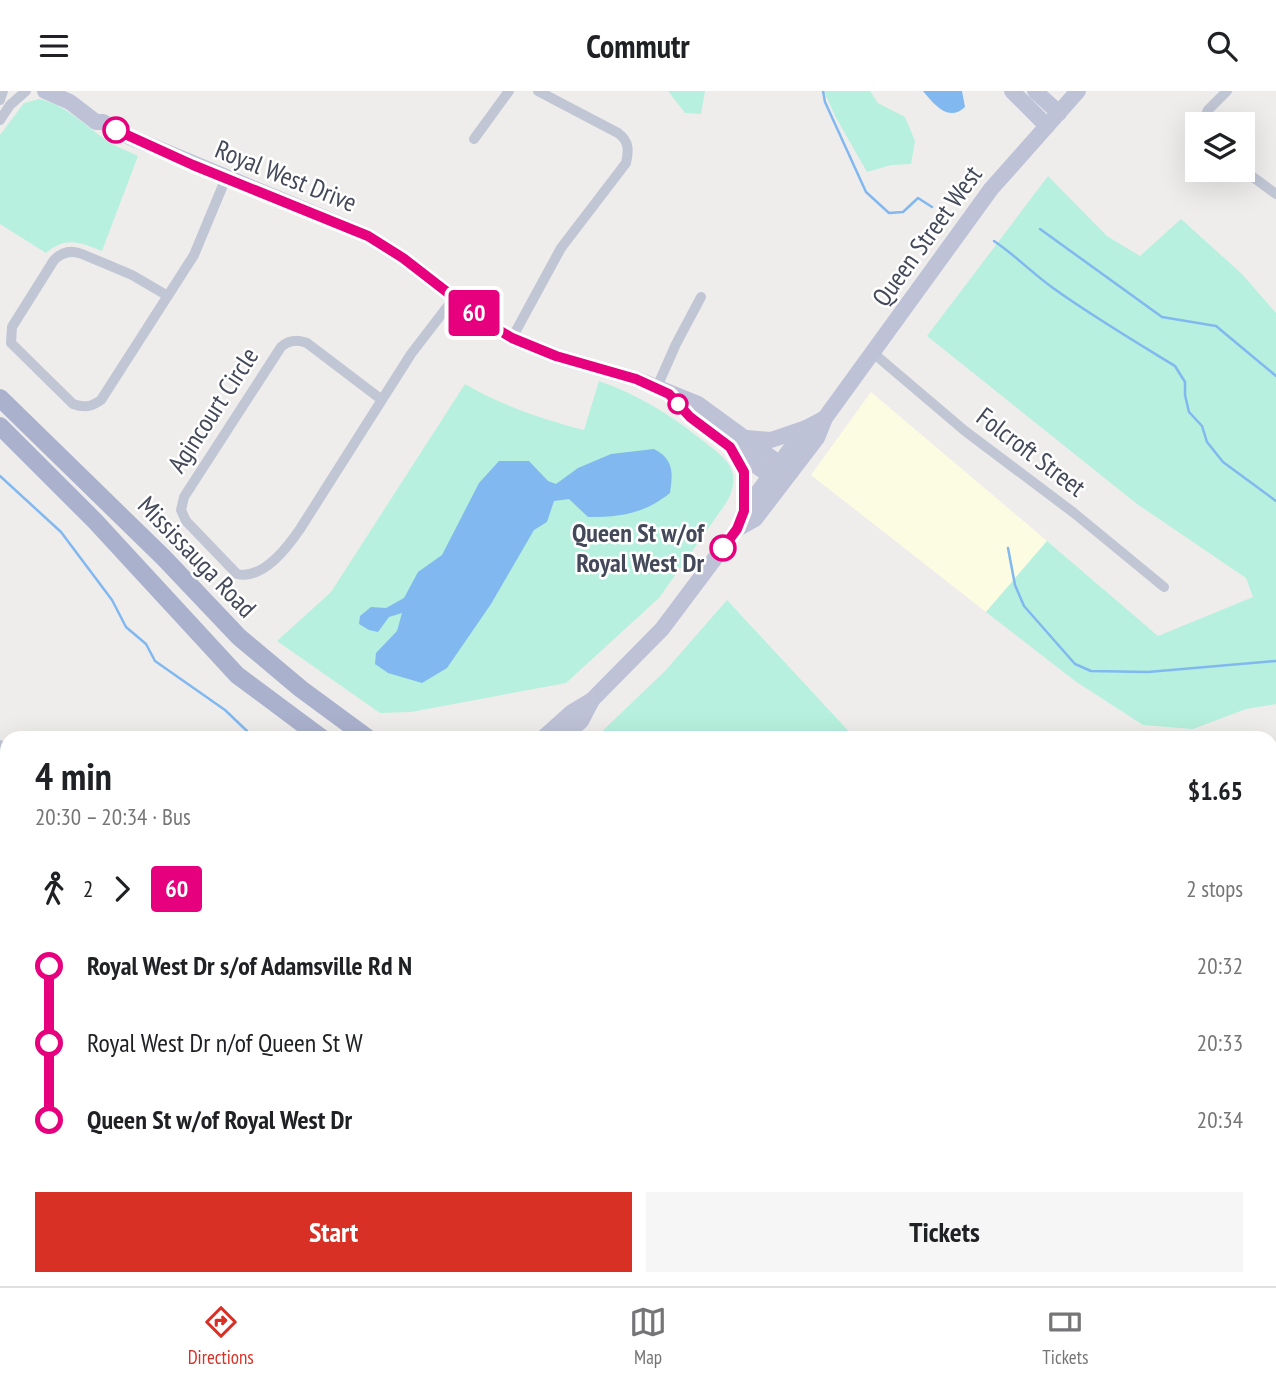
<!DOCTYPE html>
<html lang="en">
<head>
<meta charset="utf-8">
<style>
  :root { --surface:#fff; --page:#f6f6f6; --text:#202124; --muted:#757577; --line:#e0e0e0; --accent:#d93025 }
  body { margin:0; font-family:"PT Sans Narrow",sans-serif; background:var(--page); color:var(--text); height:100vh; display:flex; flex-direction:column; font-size:26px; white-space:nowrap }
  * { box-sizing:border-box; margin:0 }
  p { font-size:23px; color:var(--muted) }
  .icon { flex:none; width:38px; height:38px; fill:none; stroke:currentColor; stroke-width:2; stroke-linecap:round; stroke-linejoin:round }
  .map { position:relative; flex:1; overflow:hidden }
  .sheet { position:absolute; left:0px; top:640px; width:1278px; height:555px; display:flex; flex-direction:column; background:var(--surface); border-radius:21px 21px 0 0; box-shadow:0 7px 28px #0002 }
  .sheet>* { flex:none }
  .badge { padding:0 14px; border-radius:5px; font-size:24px; line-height:46px }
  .controls { position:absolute; left:1185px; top:21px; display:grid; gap:14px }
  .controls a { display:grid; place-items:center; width:70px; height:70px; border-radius:0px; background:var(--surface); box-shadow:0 7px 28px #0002; font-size:35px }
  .map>.badge { position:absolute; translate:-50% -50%; box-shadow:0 0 0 4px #fff }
  .legs { display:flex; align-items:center; gap:10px; height:77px; padding:0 35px; font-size:23px }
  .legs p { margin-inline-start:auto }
  .headline { display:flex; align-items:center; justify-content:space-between; height:119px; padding:0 35px }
  h1 { font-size:38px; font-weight:700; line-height:52px }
  .action { display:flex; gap:14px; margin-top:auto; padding:14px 35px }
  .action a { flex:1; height:80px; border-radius:0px; background:var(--accent); color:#fff; font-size:28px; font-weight:700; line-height:80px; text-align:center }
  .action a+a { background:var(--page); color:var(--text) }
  ul { padding:0 35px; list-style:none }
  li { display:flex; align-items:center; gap:24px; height:77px; font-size:26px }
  li i { display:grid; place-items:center; width:10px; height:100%; margin:0 9px; background:currentColor }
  li i::after { content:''; width:18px; height:18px; margin:-9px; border:5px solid; border-radius:50%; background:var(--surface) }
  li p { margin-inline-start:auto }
  li:first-child i { background:linear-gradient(#0000 50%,currentColor 0) }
  li:last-child i { background:linear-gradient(currentColor 50%,#0000 0) }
  header { display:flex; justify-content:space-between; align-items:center; height:91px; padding:0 35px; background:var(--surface); font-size:32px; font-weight:700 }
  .tab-bar { display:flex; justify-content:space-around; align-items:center; height:98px; border-top:2px solid var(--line); background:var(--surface); font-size:19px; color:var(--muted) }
  .tab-bar a { display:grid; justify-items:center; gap:4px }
  .tab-bar .current { color:var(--accent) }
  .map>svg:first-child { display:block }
  .commercial { fill:#fcfce3 }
  .green { fill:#b7f0de }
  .water { fill:#81b8f0 }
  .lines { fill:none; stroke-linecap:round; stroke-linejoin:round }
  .stream { stroke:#81b8f0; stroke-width:2.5 }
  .river { stroke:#81b8f0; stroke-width:18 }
  .street { stroke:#c1c6d5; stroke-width:10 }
  .secondary { stroke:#bdc2d7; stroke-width:16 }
  .primary { stroke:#aab1cd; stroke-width:18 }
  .line-1-casing { stroke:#fff; stroke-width:16 }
  .line-1 { stroke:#e6007e; stroke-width:10 }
  .stop-1-dot { fill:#fff; stroke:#e6007e; stroke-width:3.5 }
  .labels { text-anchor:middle; stroke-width:5; stroke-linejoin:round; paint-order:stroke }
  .street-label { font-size:26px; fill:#44495a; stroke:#fff }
  .stop-label { font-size:26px; font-weight:bold; fill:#44495a; stroke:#fff; text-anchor:end }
</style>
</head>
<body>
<header><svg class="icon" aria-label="menu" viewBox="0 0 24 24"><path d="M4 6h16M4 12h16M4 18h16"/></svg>Commutr<svg class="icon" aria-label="search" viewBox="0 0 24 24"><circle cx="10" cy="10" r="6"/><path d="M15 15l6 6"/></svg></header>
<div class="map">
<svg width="1276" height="1195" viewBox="0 0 1276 1195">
  <rect width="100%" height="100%" fill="#efedec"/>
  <!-- commercial -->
  <polygon class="commercial" points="871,301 1047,450 986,521 811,384"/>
  <!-- green -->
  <g class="green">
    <polygon points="668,0 705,0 701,23 685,22"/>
    <polygon points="824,0 870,0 878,12 905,26 915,50 911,73 891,74 867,81 835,25"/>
    <path d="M39 8C64 13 82 32 102 46 113 55 126 59 138 65L102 160C80 151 65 145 46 162L0 133V44L24 12Z"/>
    <polygon points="1048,85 1107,145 1140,165 1181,128 1242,183 1276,222 1276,613 1246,618 1193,638 1143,634 1075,590 986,521 1047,450 1158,545 1253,506 1246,487 1137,413 927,245"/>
    <path d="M599 290C639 304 669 323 702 349 713 358 727 366 732 380 736 392 731 405 724 415L659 507 566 592 411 621 380 622 277 550 331 501 465 293C503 315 542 328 584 339Z"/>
    <polygon points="727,509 855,647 597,647 596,646 665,580"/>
    <polygon points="1276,737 1276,1195 996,1195 996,1191 988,1188 1270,1188 1270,738"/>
    <polygon points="295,1188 692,1188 702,1192 695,1195 298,1195"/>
    <polygon points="751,1188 811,1188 816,1195 749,1195"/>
  </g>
  <!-- water -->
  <g class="water">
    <path d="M923 0H962L965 16C948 32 934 13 923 0Z"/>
    <path d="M654 358C674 368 673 382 670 402 643 423 622 426 588 426L569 408 554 410 547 431 534 439 491 513 447 577 422 592 388 582 375 573 376 562 397 540 402 522 389 526 378 541 369 539 359 533 360 525 371 516 386 517 404 507 418 481 442 464 479 392 499 370H529L548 390 556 393 578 377 611 363Z"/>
    <polygon points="891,1188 946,1188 957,1195 897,1195"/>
  </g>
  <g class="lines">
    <!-- stream -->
    <g class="stream">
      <polyline points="823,0 825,11 866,101 889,122 903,121 918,107 932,116"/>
      <polyline points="1040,138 1162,226 1216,235 1276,285"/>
      <path d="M994 150C1015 164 1032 182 1053 197 1092 225 1134 250 1175 275L1185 291V304L1189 321 1202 335 1207 351 1223 371 1276 410"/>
      <polyline points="0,385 61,441 112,509 126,536 146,553 155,570 225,619 247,640 246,648"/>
      <polyline points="1008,457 1015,494 1024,515 1075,573 1091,580 1148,581 1276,570"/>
    </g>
    <!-- river -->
    <polyline class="river" points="295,1195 300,1188"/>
    <!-- street -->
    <g class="street">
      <polyline points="0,9 3,0"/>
      <polyline points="0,29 10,14 26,0"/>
      <polyline points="1202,33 1208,19 1227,0"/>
      <polyline points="474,48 509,0"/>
      <polyline points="1242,78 1276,103"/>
      <path d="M168 205 132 184 82 163C72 159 62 161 54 169L12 236 11 252 73 313C84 317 91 316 101 309L194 164 226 87"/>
      <path d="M512 247 561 157 626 72C629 59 629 50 618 42L538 0"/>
      <polyline points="872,261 965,340 1074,422 1164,496"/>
      <polyline points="657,296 676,253 701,206"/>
      <path d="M382 309 307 252C297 248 289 249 281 256L184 406 181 419 186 430 237 483C263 489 287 457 300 438L411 263 454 207"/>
      <polyline points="0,654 7,666"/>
      <polyline points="0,743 7,733"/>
      <polyline points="0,802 7,807"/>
      <polyline points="0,1036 7,1039"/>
    </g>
    <!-- secondary -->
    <g class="secondary">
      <polyline points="45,0 70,11 96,31 103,31 130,46 368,145 403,167 487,232 512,247 556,265 636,288 698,313 791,381"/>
      <polyline points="1012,0 1047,35"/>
      <polyline points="1035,0 1059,22"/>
      <polyline points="670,304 689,325 778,391"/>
      <polyline points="747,347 771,349 806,337"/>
      <polyline points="733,361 744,381 744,420"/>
      <polyline points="737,438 755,428 817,347 825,327 991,98 1078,0"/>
      <polyline points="542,648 572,621 592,609 662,538 737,438 744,420 806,337 825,327"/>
      <polyline points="561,648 581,630 592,609"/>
    </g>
    <!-- primary -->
    <g class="primary">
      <polyline points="0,307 164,467 239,546 301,598 369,648"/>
      <polyline points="0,335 95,430 237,584 323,648"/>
      <polyline points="833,1188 840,1195"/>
    </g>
  </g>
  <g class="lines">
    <defs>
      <polyline id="line-1" points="116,39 193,74 368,145 403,167 487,232 512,247 556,265 636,288 669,303 690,326 730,356 744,381 744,420 737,438 723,457"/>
    </defs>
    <!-- line-1 casing -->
    <use href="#line-1" class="line-1-casing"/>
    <!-- line-1 -->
    <use href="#line-1" class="line-1"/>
  </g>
  <!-- markers -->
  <g class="stop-1-dot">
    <circle cx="116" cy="39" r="12"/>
    <circle cx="678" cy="313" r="9"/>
    <circle cx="723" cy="457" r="12"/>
  </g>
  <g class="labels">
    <!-- street labels -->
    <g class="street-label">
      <text transform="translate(286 85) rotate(22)" y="9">Royal West Drive</text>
      <text transform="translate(927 145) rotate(-54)" y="9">Queen Street West</text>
      <text transform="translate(213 319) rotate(-57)" y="9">Agincourt Circle</text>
      <text transform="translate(1031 361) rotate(37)" y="9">Folcroft Street</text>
      <text transform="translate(197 466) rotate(46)" y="9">Mississauga Road</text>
    </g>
    <!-- stop labels -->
    <g class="stop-label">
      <text x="704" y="451">Queen St w/of<tspan x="704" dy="30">Royal West Dr</tspan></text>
    </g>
  </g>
</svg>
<div class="controls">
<a><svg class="icon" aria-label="layers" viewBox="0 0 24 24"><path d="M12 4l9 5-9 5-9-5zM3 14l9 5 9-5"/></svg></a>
</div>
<b class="badge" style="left:474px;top:222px;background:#e6007e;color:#fff">60</b>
<section class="sheet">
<div class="headline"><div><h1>4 min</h1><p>20:30 – 20:34 · Bus</p></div><b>$1.65</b></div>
<div class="legs"><svg class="icon" aria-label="walk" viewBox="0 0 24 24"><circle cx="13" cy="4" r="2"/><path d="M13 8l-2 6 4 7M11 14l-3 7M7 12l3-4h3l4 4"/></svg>2<svg class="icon" aria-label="forward" viewBox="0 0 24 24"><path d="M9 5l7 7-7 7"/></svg><b class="badge" style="background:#e6007e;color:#fff">60</b><p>2 stops</p></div>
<ul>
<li><i style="color:#e6007e"></i><b>Royal West Dr s/of Adamsville Rd N</b><p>20:32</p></li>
<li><i style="color:#e6007e"></i><span>Royal West Dr n/of Queen St W</span><p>20:33</p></li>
<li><i style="color:#e6007e"></i><b>Queen St w/of Royal West Dr</b><p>20:34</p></li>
</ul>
<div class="action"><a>Start</a><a>Tickets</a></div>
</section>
</div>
<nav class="tab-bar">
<a class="current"><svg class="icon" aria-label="directions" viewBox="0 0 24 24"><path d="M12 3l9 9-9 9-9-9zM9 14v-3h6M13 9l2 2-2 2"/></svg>Directions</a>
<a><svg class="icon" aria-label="map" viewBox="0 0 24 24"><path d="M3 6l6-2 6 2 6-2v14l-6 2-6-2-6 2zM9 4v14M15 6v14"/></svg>Map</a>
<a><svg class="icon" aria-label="tickets" viewBox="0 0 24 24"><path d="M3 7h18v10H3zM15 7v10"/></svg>Tickets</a>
</nav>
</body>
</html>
